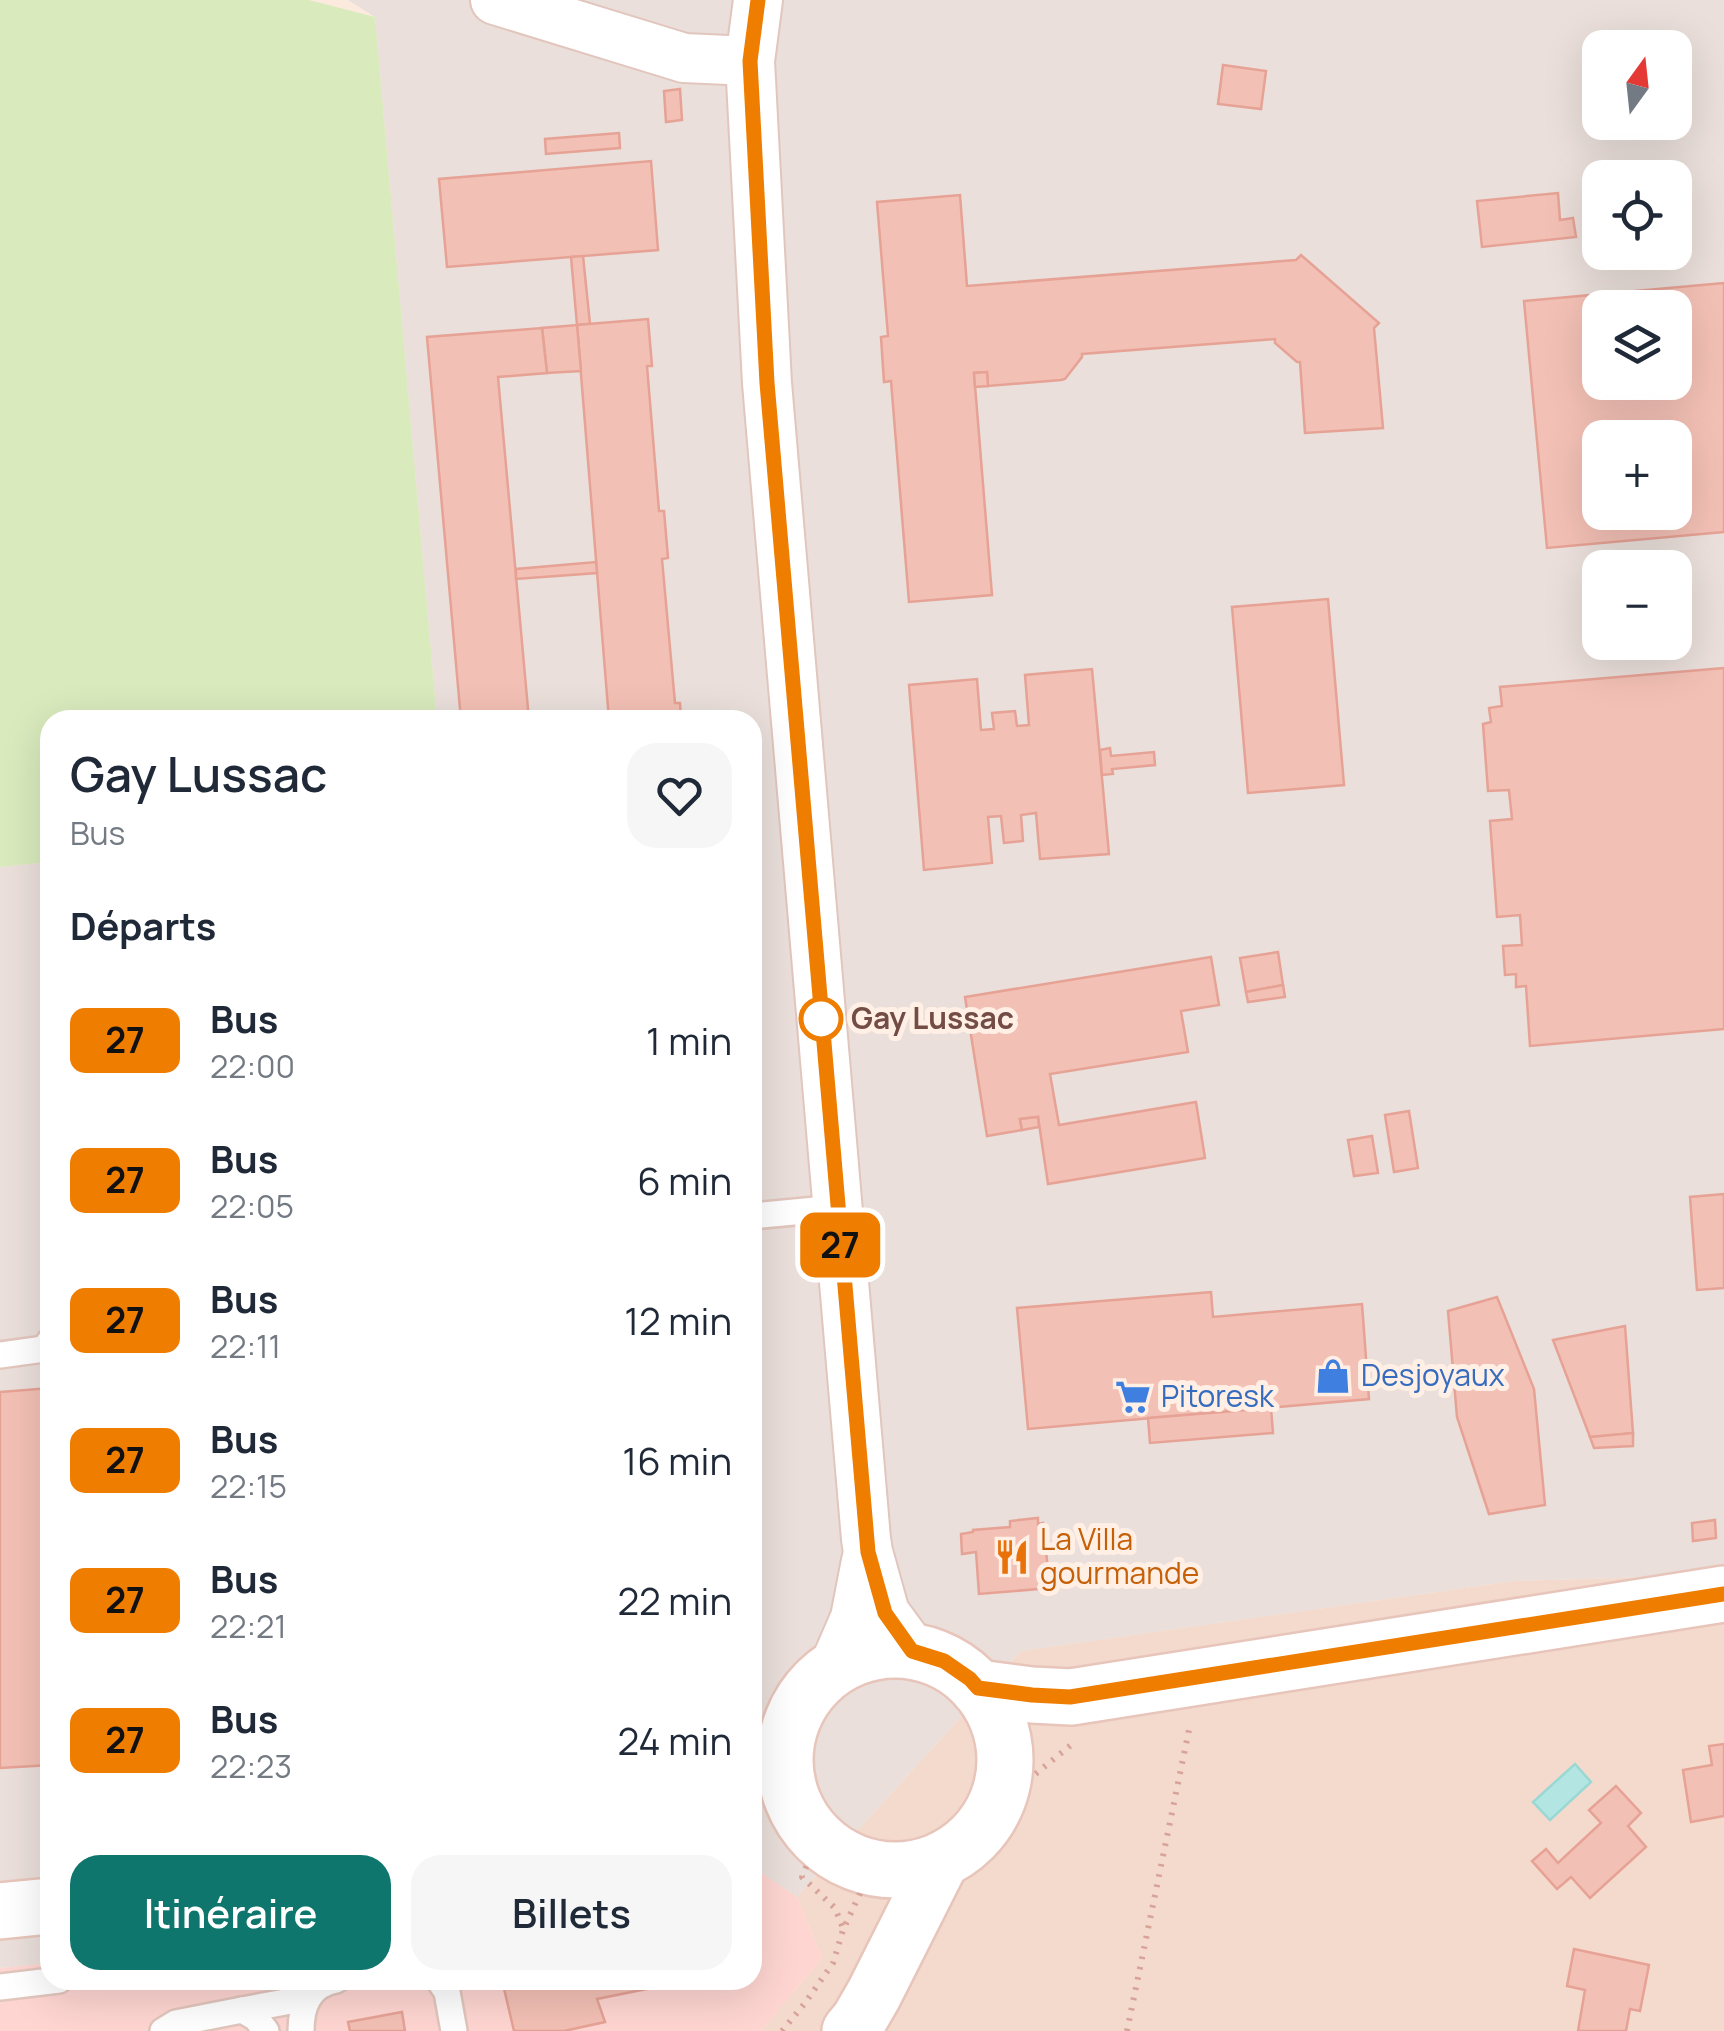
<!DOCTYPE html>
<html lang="fr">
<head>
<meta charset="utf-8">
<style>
  :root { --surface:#fff; --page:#f6f6f7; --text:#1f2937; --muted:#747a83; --accent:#0f766e }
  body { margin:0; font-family:Manrope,sans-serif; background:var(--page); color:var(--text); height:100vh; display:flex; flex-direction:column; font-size:38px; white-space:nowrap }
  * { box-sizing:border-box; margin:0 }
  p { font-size:32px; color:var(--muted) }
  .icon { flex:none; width:55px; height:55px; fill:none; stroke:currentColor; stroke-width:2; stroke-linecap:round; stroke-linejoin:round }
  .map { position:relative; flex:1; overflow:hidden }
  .panel { position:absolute; left:40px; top:710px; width:722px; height:1280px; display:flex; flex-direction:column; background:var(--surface); border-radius:30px; box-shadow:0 10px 40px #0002 }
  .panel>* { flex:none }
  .badge { padding:0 20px; border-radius:15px; font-size:35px; line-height:65px }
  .needle { width:65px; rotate:15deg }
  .controls { position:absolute; left:1582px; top:30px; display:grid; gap:20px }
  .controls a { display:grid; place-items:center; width:110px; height:110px; border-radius:20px; background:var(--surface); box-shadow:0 10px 40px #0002; font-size:50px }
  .map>.badge { position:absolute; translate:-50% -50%; box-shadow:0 0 0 5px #fff }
  h2 { padding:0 30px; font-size:38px; line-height:90px }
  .round { display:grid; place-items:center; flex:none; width:105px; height:105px; border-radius:30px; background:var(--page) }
  .headline { display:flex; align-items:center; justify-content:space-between; height:170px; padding:0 30px }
  h1 { font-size:48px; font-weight:600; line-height:75px }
  .cta { display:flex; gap:20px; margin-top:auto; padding:20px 30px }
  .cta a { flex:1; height:115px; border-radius:30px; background:var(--accent); color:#fff; font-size:40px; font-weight:600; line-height:115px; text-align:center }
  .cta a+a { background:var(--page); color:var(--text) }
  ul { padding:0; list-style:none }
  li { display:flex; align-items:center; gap:30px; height:140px; padding:0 30px }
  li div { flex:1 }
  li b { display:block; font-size:38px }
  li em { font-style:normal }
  li .badge { min-width:110px; font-weight:700; text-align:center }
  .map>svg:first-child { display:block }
  .residential { fill:#f4dacc }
  .commercial { fill:#fed5d1 }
  .industrial { fill:#eadfda; fill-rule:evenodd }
  .green { fill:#d9eabd }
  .water { fill:#b3e6e2; stroke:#99d8d4; stroke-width:2.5 }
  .building { fill:#f3c0b5; stroke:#e6a295; stroke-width:2.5; fill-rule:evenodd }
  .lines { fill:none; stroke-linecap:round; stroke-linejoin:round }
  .lane-casing { stroke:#e2c6bd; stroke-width:30 }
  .street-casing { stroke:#e2c6bd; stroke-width:52 }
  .secondary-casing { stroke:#e8c5ba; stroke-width:60 }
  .path { stroke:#d7a399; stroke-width:6; stroke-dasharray:2.5 8; stroke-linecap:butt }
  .lane { stroke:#fff; stroke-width:25 }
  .street { stroke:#fff; stroke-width:48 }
  .secondary { stroke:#fff; stroke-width:55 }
  .line-casing { stroke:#fff; stroke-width:22 }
  .line { stroke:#ee7d00; stroke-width:15 }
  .stop-dot { fill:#fff; stroke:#ee7d00; stroke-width:5 }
  .labels { text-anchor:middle; stroke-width:10; stroke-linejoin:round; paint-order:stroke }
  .stop-label { font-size:30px; font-weight:bold; fill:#734c46; stroke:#ffefe5; text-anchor:start }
  .shop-label { font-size:30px; fill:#366cbe; stroke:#ffefe5; text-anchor:start }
  .food-label { font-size:30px; fill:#c56008; stroke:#ffefe5; text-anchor:start }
</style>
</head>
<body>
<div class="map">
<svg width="1724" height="2031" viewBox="0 0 1724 2031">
  <rect width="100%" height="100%" fill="#fdeade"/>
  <!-- residential -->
  <polygon class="residential" points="1724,1575 1724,2031 761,2031 822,1958 797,1897 1021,1651 1514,1581"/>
  <!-- commercial -->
  <polygon class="commercial" points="753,1867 797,1897 822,1958 761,2031 0,2031 0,1968 50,1963 50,1980 752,1980"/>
  <!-- industrial -->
  <g class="industrial">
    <path d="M348 0H1724V1575L1514 1581 1021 1651 797 1897 753 1867 752 720H437L375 17ZM1600 48H1675V122H1600ZM1600 178H1675V252H1600ZM1600 308H1675V382H1600ZM1600 438H1675V512H1600ZM1600 568H1675V642H1600Z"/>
    <polygon points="50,862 50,1963 0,1968 0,867"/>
  </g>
  <!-- green -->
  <polygon class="green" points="0,0 309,0 375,17 437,720 50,720 50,862 0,867"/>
  <!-- water -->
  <polygon class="water" points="1575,1764 1591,1782 1550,1820 1533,1802"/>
  <!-- building -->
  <g class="building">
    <polygon points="1223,65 1266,71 1261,109 1218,104"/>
    <polygon points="680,89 682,120 666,122 664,91"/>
    <polygon points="619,133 620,148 546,154 545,139"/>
    <polygon points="651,161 658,250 447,267 439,179"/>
    <polygon points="1558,193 1560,220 1573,218 1576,237 1482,247 1477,201"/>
    <polygon points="960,195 967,286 1296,260 1301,255 1379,323 1374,328 1383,428 1305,433 1300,362 1297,362 1275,343 1275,339 1082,354 1082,357 1065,379 1061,380 988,386 987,372 974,373 992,595 909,602 891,381 884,382 881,337 888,336 877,202"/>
    <polygon points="583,256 590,324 577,325 571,257"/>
    <path d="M1724 283V532L1547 548 1524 301ZM1600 308H1675V382H1600ZM1600 438H1675V512H1600Z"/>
    <polygon points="648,319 652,366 647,366 659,511 664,511 668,558 662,559 675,703 680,703 681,720 609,720 577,325"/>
    <polygon points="577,325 581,371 547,373 542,328"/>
    <polygon points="542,328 547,373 498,377 529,720 461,720 427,337"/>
    <polygon points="987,372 988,386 975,387 974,373"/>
    <polygon points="596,562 597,573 516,579 516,569"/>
    <polygon points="1328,599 1344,785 1248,793 1232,607"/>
    <polygon points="1724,668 1724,1029 1530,1046 1526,986 1516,987 1516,974 1505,975 1503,946 1522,945 1520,915 1497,917 1490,821 1512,819 1509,790 1488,791 1483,724 1491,722 1489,708 1502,706 1500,687"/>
    <polygon points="1092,669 1109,854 1040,859 1036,813 1021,815 1023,841 1004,843 1001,816 988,817 992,863 924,870 909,685 977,679 981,730 994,729 992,713 1015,711 1017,726 1029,725 1025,675"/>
    <polygon points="1110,748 1111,756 1154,752 1155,765 1112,769 1113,774 1102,775 1100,750"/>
    <polygon points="1278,952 1283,985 1246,992 1240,958"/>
    <polygon points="1211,957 1219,1005 1181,1011 1188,1052 1050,1074 1059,1125 1196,1102 1205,1158 1048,1184 1038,1117 1020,1119 1022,1130 987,1136 965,997"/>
    <polygon points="1283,985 1285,997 1248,1002 1246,992"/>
    <polygon points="1409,1111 1418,1168 1394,1172 1385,1115"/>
    <polygon points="1038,1117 1039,1127 1022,1130 1020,1119"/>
    <polygon points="1372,1136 1378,1173 1354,1176 1348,1140"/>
    <polygon points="1724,1194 1724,1288 1697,1290 1690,1197"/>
    <polygon points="1211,1292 1213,1317 1362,1304 1369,1399 1028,1429 1017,1308"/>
    <polygon points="1497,1297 1534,1389 1545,1505 1489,1514 1457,1417 1448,1311"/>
    <polygon points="1625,1326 1633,1433 1590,1437 1553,1340"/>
    <polygon points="50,1388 50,1765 0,1768 0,1392"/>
    <polygon points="1271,1408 1273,1433 1150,1443 1148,1418"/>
    <polygon points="1633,1433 1633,1446 1594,1448 1590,1437"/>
    <polygon points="1038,1518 1038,1524 1043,1523 1050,1588 979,1594 976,1552 962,1554 961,1534 973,1532 973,1530 1010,1527 1010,1521"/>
    <polygon points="1715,1520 1716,1538 1693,1541 1692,1523"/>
    <polygon points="1724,1744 1724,1816 1691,1822 1683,1770 1712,1765 1709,1746"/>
    <polygon points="1616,1786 1641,1813 1628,1826 1646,1847 1590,1898 1571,1877 1557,1889 1532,1861 1546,1849 1558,1863 1601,1823 1589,1810"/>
    <polygon points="1574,1949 1649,1965 1640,2011 1630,2009 1626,2031 1578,2031 1585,1990 1567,1986"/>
    <polygon points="502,1980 676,1980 671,1984 597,1999 605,2022 564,2031 514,2031"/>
    <polygon points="402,2012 405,2031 350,2031 348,2022"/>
  </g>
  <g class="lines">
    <defs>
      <g id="lane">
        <polyline points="752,1216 837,1208"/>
        <polyline points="0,1355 44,1349 50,1341"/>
        <polyline points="439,1980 447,1992 454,2031"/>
        <polyline points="0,1987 59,1980"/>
        <polyline points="242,2010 307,1998"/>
        <polyline points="163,2031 176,2023 242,2010 256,2018 266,2031"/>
        <path d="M301 2031C301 2006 309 1985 336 1980"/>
      </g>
      <g id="street">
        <polyline points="495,0 684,58 750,61"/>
        <polyline points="758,0 750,61 767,383 866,1539 868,1552 885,1613 913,1651"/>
        <polyline points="833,1669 855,1618 866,1561"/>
      </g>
      <g id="secondary">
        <circle cx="895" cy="1760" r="110"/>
        <polyline points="978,1688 1032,1695 1071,1697 1724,1594"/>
        <polyline points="0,1911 50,1906"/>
        <polyline points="850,2031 859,2020 874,1994 941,1861"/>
      </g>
    </defs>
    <!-- lane casing -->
    <use href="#lane" class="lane-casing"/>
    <!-- street casing -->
    <use href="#street" class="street-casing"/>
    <!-- secondary casing -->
    <use href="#secondary" class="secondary-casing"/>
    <!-- path -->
    <g class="path">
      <polyline points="995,1807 1071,1745"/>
      <polyline points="818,1837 802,1877 835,1908 843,1928"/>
      <polyline points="782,2031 805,2003 833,1963 843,1930 862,1889"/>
      <polyline points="1127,2031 1190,1725"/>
    </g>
    <!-- lane -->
    <use href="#lane" class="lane"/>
    <!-- street -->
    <use href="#street" class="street"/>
    <!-- secondary -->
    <use href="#secondary" class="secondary"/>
  </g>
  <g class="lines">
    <defs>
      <polyline id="line" points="758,0 750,61 767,383 868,1552 885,1613 912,1651 944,1661 970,1679 978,1688 1032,1695 1070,1697 1724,1594"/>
    </defs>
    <!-- line casing -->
    <use href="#line" class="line-casing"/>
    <!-- line -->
    <use href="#line" class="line"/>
  </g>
  <!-- icons -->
  <defs>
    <symbol id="shop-bare" viewBox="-9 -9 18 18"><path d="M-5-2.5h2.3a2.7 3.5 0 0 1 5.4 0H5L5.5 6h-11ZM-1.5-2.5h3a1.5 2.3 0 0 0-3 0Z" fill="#3f7fe0" stroke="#ffefe5" stroke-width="2.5" paint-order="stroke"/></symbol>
    <symbol id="supermarket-bare" viewBox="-9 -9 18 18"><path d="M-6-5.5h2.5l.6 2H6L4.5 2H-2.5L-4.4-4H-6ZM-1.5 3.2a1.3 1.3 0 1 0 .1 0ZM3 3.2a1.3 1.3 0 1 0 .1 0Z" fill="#3f7fe0" stroke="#ffefe5" stroke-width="2.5" paint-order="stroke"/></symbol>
    <symbol id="restaurant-bare" viewBox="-9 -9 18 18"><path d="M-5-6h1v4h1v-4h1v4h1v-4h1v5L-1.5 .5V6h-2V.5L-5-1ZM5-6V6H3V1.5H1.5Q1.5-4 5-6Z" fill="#e8710a" stroke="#ffefe5" stroke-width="2.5" paint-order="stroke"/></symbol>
  </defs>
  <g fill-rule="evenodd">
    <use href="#shop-bare" x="1308" y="1351" width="50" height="50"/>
    <use href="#supermarket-bare" x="1108" y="1372" width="50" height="50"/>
    <use href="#restaurant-bare" x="987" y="1532" width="50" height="50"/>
  </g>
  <!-- markers -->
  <circle class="stop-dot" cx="821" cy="1019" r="20"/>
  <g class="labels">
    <!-- stop labels -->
    <g class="stop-label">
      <text x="851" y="1029">Gay Lussac</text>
    </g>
    <!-- shop labels -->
    <g class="shop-label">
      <text x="1361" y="1386">Desjoyaux</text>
      <text x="1161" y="1407">Pitoresk</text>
    </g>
    <!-- food labels -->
    <g class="food-label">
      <text x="1040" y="1550">La Villa<tspan x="1040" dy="34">gourmande</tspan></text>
    </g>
  </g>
</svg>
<div class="controls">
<a><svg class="needle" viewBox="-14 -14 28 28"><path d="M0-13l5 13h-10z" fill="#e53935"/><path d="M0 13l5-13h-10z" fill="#747a83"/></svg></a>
<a><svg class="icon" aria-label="locate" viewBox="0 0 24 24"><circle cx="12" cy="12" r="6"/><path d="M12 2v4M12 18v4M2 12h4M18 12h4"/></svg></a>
<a><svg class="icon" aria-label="layers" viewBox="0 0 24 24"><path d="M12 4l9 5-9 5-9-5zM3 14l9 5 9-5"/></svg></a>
<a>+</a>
<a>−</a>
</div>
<b class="badge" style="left:840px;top:1245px;background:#ee7d00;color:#111">27</b>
<section class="panel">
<div class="headline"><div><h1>Gay Lussac</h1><p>Bus</p></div><a class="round"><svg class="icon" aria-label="heart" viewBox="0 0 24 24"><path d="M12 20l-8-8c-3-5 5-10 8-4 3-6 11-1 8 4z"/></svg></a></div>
<h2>Départs</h2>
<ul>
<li><span class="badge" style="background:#ee7d00;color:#111">27</span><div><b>Bus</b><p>22:00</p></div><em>1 min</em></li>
<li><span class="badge" style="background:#ee7d00;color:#111">27</span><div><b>Bus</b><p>22:05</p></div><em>6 min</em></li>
<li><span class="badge" style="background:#ee7d00;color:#111">27</span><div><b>Bus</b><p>22:11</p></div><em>12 min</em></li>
<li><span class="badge" style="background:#ee7d00;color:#111">27</span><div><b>Bus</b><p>22:15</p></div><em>16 min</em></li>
<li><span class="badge" style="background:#ee7d00;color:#111">27</span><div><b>Bus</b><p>22:21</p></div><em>22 min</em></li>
<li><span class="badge" style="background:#ee7d00;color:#111">27</span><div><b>Bus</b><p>22:23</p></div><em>24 min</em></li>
</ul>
<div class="cta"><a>Itinéraire</a><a>Billets</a></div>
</section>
</div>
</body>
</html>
